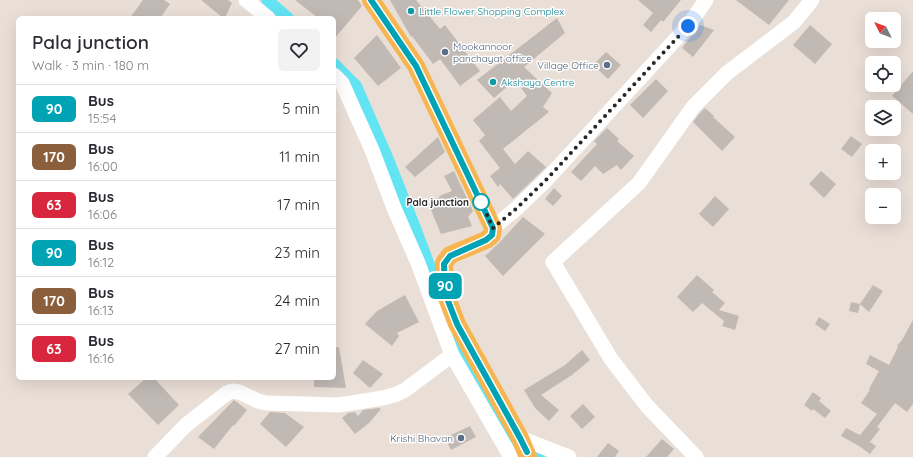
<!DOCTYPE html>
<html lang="en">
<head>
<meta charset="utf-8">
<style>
  :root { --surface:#fff; --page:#f2f2f3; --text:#2b2b33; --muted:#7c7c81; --line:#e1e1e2 }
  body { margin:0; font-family:Quicksand,sans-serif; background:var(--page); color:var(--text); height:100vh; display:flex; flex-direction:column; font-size:15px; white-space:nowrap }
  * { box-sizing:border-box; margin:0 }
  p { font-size:13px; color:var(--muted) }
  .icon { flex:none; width:22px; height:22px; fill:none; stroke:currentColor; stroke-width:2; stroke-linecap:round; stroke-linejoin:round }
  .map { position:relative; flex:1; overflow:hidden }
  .panel { position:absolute; left:16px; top:16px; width:320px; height:364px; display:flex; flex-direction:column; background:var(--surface); border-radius:6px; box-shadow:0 4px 16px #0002 }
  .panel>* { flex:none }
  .badge { padding:0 8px; border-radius:6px; font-size:14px; line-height:26px }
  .needle { width:26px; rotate:312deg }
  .tools { position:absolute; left:865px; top:12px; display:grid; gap:8px }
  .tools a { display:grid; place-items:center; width:36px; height:36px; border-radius:6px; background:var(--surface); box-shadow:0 4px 16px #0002; font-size:20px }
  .you { position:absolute; width:20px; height:20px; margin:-10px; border:3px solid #fff; border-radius:50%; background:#1a73e8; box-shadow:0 0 0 6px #1a73e833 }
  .map>.badge { position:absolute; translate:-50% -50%; box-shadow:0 0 0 2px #fff }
  .round { display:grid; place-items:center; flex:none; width:42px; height:42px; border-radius:6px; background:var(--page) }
  .head { display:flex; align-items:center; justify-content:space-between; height:68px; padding:0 16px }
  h1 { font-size:19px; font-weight:600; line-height:30px }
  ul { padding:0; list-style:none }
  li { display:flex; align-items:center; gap:12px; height:48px; padding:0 16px; border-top:1px solid var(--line) }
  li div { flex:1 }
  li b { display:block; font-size:15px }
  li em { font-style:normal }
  li .badge { min-width:44px; font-weight:700; text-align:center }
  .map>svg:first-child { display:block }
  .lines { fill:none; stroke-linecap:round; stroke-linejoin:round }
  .canal { stroke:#63e4f3; stroke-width:12 }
  .building { fill:#c1b9b4 }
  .minor { stroke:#fff; stroke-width:15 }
  .major { stroke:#f6b550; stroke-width:18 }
  .line-casing { stroke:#fff; stroke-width:9 }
  .line { stroke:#00a3b4; stroke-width:6 }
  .walk { stroke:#262626; stroke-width:4; stroke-dasharray:0 7.2 }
  .culture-dot { fill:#0f9aa8; stroke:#fff; stroke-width:1.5 }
  .service-dot { fill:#5c6f8a; stroke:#fff; stroke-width:1.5 }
  .stop-dot { fill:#fff; stroke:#00a3b4; stroke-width:2 }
  .labels { text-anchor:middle; stroke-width:3; stroke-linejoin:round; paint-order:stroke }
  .culture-label { font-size:10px; fill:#0d838f; stroke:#fff; text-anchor:start }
  .service-label { font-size:10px; fill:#4e5e75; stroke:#fff; text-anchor:end }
  .stop-label { font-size:10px; font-weight:bold; fill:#262626; stroke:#fff; text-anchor:end }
</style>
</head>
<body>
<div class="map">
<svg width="913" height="457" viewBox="0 0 913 457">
  <rect width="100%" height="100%" fill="#eadfd7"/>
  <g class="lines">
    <!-- canal -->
    <g class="canal">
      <polyline points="267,0 288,18"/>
      <polyline points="334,64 356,86 389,162 415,228 441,297"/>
      <polyline points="455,335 463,357 515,450 516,450"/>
      <polyline points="528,454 539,457"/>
    </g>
  </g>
  <!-- building -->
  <g class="building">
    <polygon points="143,0 164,0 170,4 160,18 130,18"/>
    <polygon points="201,0 228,0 232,3 225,18 223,18"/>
    <polygon points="295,0 358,0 362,6 334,39 334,18 318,18"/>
    <polygon points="390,0 416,0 440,29 445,25 480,71 460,86 440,59 433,64 412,36 411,37"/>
    <polygon points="638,0 681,0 663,22 661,20 651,32 643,25 653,13"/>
    <polygon points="736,0 789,0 769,25"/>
    <polygon points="557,18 565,33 524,67 552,93 543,107 549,112 503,149 515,164 528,151 546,167 513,199 500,184 498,187 490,176 500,168 479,141 485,135 473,120 500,97 511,111 527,96 515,80 494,98 477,80"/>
    <polygon points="700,25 714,30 693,57 682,48"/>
    <polygon points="810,25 832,44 815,64 793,45"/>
    <polygon points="377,35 401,68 378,86 354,58"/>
    <polygon points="606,52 621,65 608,79 593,65"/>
    <polygon points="913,71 913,114 892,96"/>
    <polygon points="656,79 668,91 643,118 630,105"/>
    <polygon points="705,108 714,116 713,117 735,137 722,151 693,122 700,113"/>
    <polygon points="607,128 619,139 617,141 634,156 621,170 617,165 603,174 595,166 581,181 571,172 597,144 594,141"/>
    <polygon points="851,136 862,144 852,157 841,149"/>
    <polygon points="438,137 445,152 415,177 405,167"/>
    <polygon points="454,171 473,211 468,217 472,226 441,234 429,205 442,195 452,191 444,176"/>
    <polygon points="821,171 836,184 824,198 809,184"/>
    <polygon points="554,188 562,196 553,206 545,199"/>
    <polygon points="715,196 729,209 713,227 699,214"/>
    <polygon points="523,217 545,234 503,276 485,256 499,243"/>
    <polygon points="697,275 714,290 712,292 725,303 719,310 739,316 735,330 722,326 724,321 702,303 693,312 677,297"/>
    <polygon points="873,285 883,291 869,312 860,304"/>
    <polygon points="405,295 419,322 397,333 399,336 392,346 365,324 377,311"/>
    <polygon points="851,302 860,304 858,313 849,311"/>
    <polygon points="819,317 830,324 825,331 815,324"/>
    <polygon points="913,320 913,404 907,412 895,403 877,427 880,429 870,442 876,446 870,454 859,446 841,436 846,428 860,435 877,414 861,403 870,390 869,389 879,371 866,364 870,355 889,365 898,347 897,346 902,340"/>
    <polygon points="334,347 339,347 346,388 314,387 314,378 334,378"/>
    <polygon points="582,350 590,360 572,375 541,395 559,410 549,421 535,408 524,390 565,365"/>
    <polygon points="363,360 383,374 370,388 353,373"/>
    <polygon points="146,378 154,378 179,405 158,425 128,394"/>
    <polygon points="813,392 821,398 819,401 831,411 825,418 813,409 812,411 804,405"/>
    <polygon points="234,400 247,410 234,426 233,425 214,449 198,437"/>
    <polygon points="583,404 595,417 582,429 570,416"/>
    <polygon points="379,408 381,409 369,423 355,434 342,418 348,413 355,412 358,416 363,410"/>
    <polygon points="270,412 285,413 304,427 286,447 260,424"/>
    <polygon points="470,426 476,437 451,450 445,438"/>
    <polygon points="662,439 674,449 667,457 646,457"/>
    <polygon points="608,443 619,451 615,457 597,457"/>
  </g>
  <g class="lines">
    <!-- minor -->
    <g class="minor">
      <polyline points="246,0 268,18"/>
      <polyline points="334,75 342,83 372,150 394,208 418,263 452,355 511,457"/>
      <polyline points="493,228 517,208 547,179 688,26 706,0"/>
      <polyline points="520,438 569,457"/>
      <polyline points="155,457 186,425 227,393 232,391 239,392 258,401 266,403 339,405 383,398 397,394 405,390 452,355"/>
      <polyline points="696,457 647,406 611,359 553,262 639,183 693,107 727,73 794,22 812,0"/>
    </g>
    <!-- major -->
    <polyline class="major" points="371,0 416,66 493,228 492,235 486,240 450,255 444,263 445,293 457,324 520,438 528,457"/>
  </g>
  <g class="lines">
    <defs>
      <polyline id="line" points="371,0 416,66 493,228 492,235 486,240 450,256 444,264 445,293 457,324 520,438 527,452"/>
    </defs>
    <!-- line casing -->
    <use href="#line" class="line-casing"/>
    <!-- line -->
    <use href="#line" class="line"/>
    <!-- walk -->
    <polyline class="walk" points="481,202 493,228 517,208 547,179 688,26"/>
  </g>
  <!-- markers -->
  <g class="culture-dot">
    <circle cx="411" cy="11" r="4"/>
    <circle cx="493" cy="82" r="4"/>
  </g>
  <g class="service-dot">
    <circle cx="445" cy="52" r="4"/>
    <circle cx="607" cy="65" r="4"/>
    <circle cx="461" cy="438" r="4"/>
  </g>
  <circle class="stop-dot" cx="481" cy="202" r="8"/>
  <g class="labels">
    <!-- culture labels -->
    <g class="culture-label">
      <text x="419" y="15">Little Flower Shopping Complex</text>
      <text x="501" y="86">Akshaya Centre</text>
    </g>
    <!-- service labels -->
    <g class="service-label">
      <text x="453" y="50" text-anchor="start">Mookannoor<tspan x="453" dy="12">panchayat office</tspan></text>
      <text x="599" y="69">Village Office</text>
      <text x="453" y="442">Krishi Bhavan</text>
    </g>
    <!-- stop labels -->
    <g class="stop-label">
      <text x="469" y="206">Pala junction</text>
    </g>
  </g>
</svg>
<div class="tools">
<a><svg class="needle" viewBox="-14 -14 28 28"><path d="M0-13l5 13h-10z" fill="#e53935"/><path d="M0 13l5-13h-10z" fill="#7c7c81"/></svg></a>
<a><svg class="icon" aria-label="locate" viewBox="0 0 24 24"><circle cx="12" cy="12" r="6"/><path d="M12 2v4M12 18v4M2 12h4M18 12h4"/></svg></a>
<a><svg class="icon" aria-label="layers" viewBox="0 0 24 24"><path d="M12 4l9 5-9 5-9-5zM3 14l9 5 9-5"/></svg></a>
<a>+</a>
<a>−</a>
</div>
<div class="you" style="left:688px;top:26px"></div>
<b class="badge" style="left:445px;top:286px;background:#00a3b4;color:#fff">90</b>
<section class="panel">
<div class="head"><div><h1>Pala junction</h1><p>Walk · 3 min · 180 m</p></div><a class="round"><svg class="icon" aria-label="heart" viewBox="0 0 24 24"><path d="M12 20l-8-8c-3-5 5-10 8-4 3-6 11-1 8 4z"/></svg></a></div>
<ul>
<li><span class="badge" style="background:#00a3b4;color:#fff">90</span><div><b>Bus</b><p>15:54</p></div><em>5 min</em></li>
<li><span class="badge" style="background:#8b5e3c;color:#fff">170</span><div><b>Bus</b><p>16:00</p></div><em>11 min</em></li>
<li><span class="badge" style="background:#d7263d;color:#fff">63</span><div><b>Bus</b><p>16:06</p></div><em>17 min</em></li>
<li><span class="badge" style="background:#00a3b4;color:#fff">90</span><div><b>Bus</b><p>16:12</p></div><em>23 min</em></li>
<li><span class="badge" style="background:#8b5e3c;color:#fff">170</span><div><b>Bus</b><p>16:13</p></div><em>24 min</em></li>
<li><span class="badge" style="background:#d7263d;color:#fff">63</span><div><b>Bus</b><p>16:16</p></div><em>27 min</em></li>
</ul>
</section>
</div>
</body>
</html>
